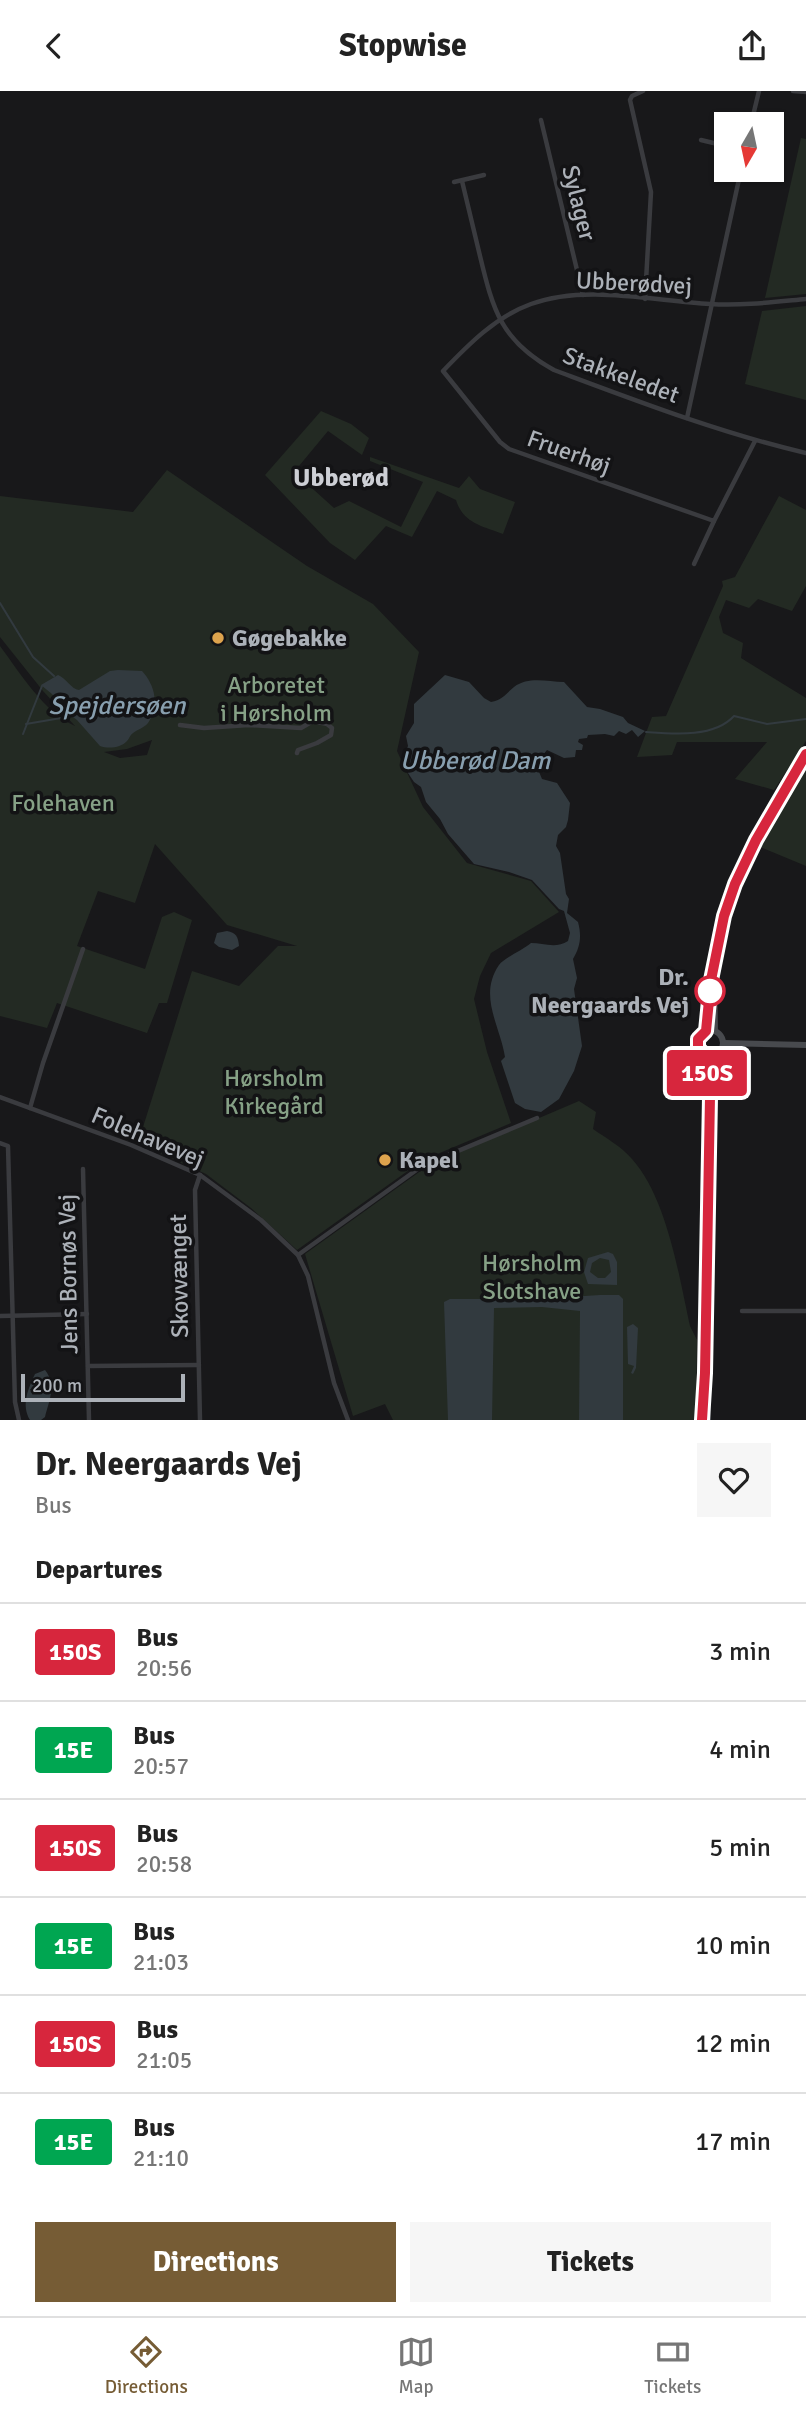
<!DOCTYPE html>
<html lang="en">
<head>
<meta charset="utf-8">
<style>
  :root { --surface:#fff; --page:#f6f6f6; --text:#222; --muted:#767676; --line:#e0e0e0; --accent:#765c35 }
  body { margin:0; font-family:Signika,sans-serif; background:var(--page); color:var(--text); height:100vh; display:flex; flex-direction:column; font-size:26px; white-space:nowrap }
  * { box-sizing:border-box; margin:0 }
  p { font-size:23px; color:var(--muted) }
  .icon { flex:none; width:38px; height:38px; fill:none; stroke:currentColor; stroke-width:2; stroke-linecap:round; stroke-linejoin:round }
  .map { position:relative; height:1329px; overflow:hidden }
  .sheet { display:flex; flex-direction:column; background:var(--surface); flex:1 }
  .sheet>* { flex:none }
  .badge { padding:0 14px; border-radius:5px; font-size:24px; line-height:46px }
  .needle { width:46px; rotate:189deg }
  .fabs { position:absolute; left:714px; top:21px; display:grid; gap:14px }
  .fabs a { display:grid; place-items:center; width:70px; height:70px; border-radius:0px; background:var(--surface); box-shadow:0 2px 5px #0004; font-size:35px }
  .scale { position:absolute; left:21px; bottom:18px; width:164px; box-sizing:border-box; padding-left:7px; border:4px solid #acb1b8; border-top:0; font-size:19px; line-height:24px; white-space:nowrap; color:#acb1b8; -webkit-text-stroke:5px #131315; paint-order:stroke }
  .map>.badge { position:absolute; translate:-50% -50%; box-shadow:0 0 0 4px #fff }
  h2 { padding:0 35px; font-size:26px; line-height:63px }
  .round { display:grid; place-items:center; flex:none; width:74px; height:74px; border-radius:0px; background:var(--page) }
  .headline { display:flex; align-items:center; justify-content:space-between; height:119px; padding:0 35px }
  h1 { font-size:33px; font-weight:700; line-height:52px }
  .action { display:flex; gap:14px; margin-top:auto; padding:14px 35px }
  .action a { flex:1; height:80px; border-radius:0px; background:var(--accent); color:#fff; font-size:28px; font-weight:700; line-height:80px; text-align:center }
  .action a+a { background:var(--page); color:var(--text) }
  ul { padding:0; list-style:none }
  li { display:flex; align-items:center; gap:21px; height:98px; padding:0 35px; border-top:2px solid var(--line) }
  li div { flex:1 }
  li b { display:block; font-size:26px }
  li em { font-style:normal }
  li .badge { min-width:77px; font-weight:700; text-align:center }
  header { display:flex; justify-content:space-between; align-items:center; height:91px; padding:0 35px; background:var(--surface); font-size:32px; font-weight:700 }
  .tab-bar { display:flex; justify-content:space-around; align-items:center; height:98px; border-top:2px solid var(--line); background:var(--surface); font-size:19px; color:var(--muted) }
  .tab-bar a { display:grid; justify-items:center; gap:4px }
  .tab-bar .current { color:var(--accent) }
  .map>svg:first-child { display:block }
  .green { fill:#232a23; fill-rule:evenodd }
  .water { fill:#323a3f; fill-rule:evenodd }
  .lines { fill:none; stroke-linecap:round; stroke-linejoin:round }
  .stream { stroke:#323a3f; stroke-width:2 }
  .street { stroke:#3a3b3f; stroke-width:4.5 }
  .secondary { stroke:#484a4e; stroke-width:6 }
  .line-casing { stroke:#fff; stroke-width:16 }
  .line { stroke:#d7263d; stroke-width:10 }
  .poi-dot { fill:#dda34d; stroke:#131315; stroke-width:2.5 }
  .stop-dot { fill:#fff; stroke:#d7263d; stroke-width:3.5 }
  .labels { text-anchor:middle; stroke-width:7; stroke-linejoin:round; paint-order:stroke }
  .street-label { font-size:24px; fill:#acb1b8; stroke:#131315 }
  .poi-label { font-size:24px; font-weight:bold; fill:#acb1b8; stroke:#131315; text-anchor:start }
  .park-label { font-size:24px; fill:#86a186; stroke:#131315 }
  .stop-label { font-size:24px; font-weight:bold; fill:#acb1b8; stroke:#131315; text-anchor:end }
  .neighbourhood-label { font-size:26px; font-weight:bold; fill:#cdcfd5; stroke:#131315 }
  .water-label { font-size:26px; font-style:italic; fill:#889faf; stroke:#131315 }
</style>
</head>
<body>
<header><svg class="icon" aria-label="back" viewBox="0 0 24 24"><path d="M15 5l-7 7 7 7"/></svg>Stopwise<svg class="icon" aria-label="share" viewBox="0 0 24 24"><path d="M12 15V3M7 8l5-5 5 5M5 13v7h14v-7"/></svg></header>
<div class="map">
<svg width="806" height="1329" viewBox="0 0 806 1329">
  <rect width="100%" height="100%" fill="#18181a"/>
  <!-- green -->
  <g class="green">
    <polygon points="801,47 806,48 806,203 765,207"/>
    <polygon points="806,215 806,309 745,293 762,220"/>
    <path d="M321 320 351 333 369 347 362 364 328 340 294 381 334 417 349 410 401 436 423 391 370 370V366L459 397 469 385 480 398 515 411 503 443C482 435 463 432 456 409L437 400 412 446 386 435 355 469 330 452 265 384Z"/>
    <path d="M167 379 307 475 373 513 419 561 397 660 423 716 467 772 531 790 559 821 491 862 480 885 474 908 487 961 511 1032 423 1069 297 1159 251 1117 206 1083 138 1052 192 880 239 895 278 855H297L227 834 155 753 135 812 98 800 77 855 145 878 162 826 174 821 192 829 167 912H159L147 942 57 912 47 937 0 925V555C20 582 44 621 75 635L43 600 0 546V405L133 421ZM152 649 147 664 120 667 104 661 127 658Z"/>
    <polygon points="779,405 806,419 806,495 792,520 758,508 749,517 726,509 719,526 723,542 743,552 741,567 806,607 806,650 774,699 735,688 767,651 677,651 672,664 637,666 652,626 666,625 723,495 722,490 735,486"/>
    <polygon points="806,676 806,775 760,756"/>
    <path d="M579 1010 596 1021 593 1038C606 1047 622 1056 632 1068 667 1107 679 1185 690 1235L697 1249 696 1329H393L385 1313 353 1325 305 1163 429 1074Z"/>
  </g>
  <!-- water -->
  <g class="water">
    <path d="M118 579 142 580C155 594 160 615 148 632 144 637 138 638 133 642 130 644 129 648 127 650 121 657 108 658 100 655L77 629 65 620 52 603 41 594 58 584C66 587 71 598 79 599L110 580Z"/>
    <path d="M445 584 469 591 484 607 491 611C503 609 506 602 514 596 529 585 547 591 564 591L587 616 600 618 623 626 628 632 645 640 638 646 632 639 626 643 619 640 614 645 605 643 588 644 587 647 579 648 578 651 583 654 582 659H576L575 666 564 667 547 659 542 665 546 670 544 674 539 673 538 669 535 671 542 688 557 692 570 712 568 729 566 736 558 744 556 755 560 762 566 803 569 808 567 822 578 831C582 846 580 856 573 868L577 887 574 898 582 955 574 980 559 1008 541 1021 525 1018 515 1012 501 970 505 966C500 934 478 905 499 874 504 867 523 859 531 852 543 852 556 858 568 850L570 842 564 820 559 818 532 789 509 781 474 773 448 743 440 728 426 711 421 696 414 691 408 682 404 664 408 655 406 645 414 632V613Z"/>
    <path d="M227 840C236 842 238 845 239 855L232 859 219 856 214 852 217 842Z"/>
    <path d="M608 1161 613 1163 617 1171V1194L588 1193 584 1181 588 1167ZM600 1167 609 1169 611 1181 605 1187H598L590 1181 592 1172Z"/>
    <polygon points="600,1204 619,1204 623,1208 623,1329 579,1329 580,1220 542,1216 494,1217 492,1329 448,1329 444,1211 450,1208 538,1208"/>
    <polygon points="633,1233 638,1237 636,1277 633,1283 631,1282 634,1275 628,1273 627,1236"/>
    <path d="M45 1279C57 1294 49 1310 45 1326L41 1329H30C21 1314 28 1298 35 1283Z"/>
  </g>
  <g class="lines">
    <!-- stream -->
    <g class="stream">
      <polyline points="0,512 33,566 54,585"/>
      <polyline points="26,633 73,625"/>
      <path d="M646 641C673 643 714 647 734 625L767 633 806 628"/>
      <polyline points="23,643 42,595"/>
    </g>
    <!-- street -->
    <g class="street">
      <polyline points="643,0 632,5 630,9 651,101 645,208"/>
      <polyline points="793,0 806,1"/>
      <polyline points="541,29 583,204"/>
      <polyline points="751,33 759,0"/>
      <polyline points="701,49 726,55"/>
      <path d="M462 90C468 115 474 140 480 165 493 219 501 250 554 279 637 310 720 342 806 362"/>
      <polyline points="454,91 484,84"/>
      <polyline points="687,327 741,79"/>
      <path d="M755 350 714 430 509 358 500 351 443 280C468 254 495 226 531 213 585 193 654 210 710 213 742 215 774 211 806 208"/>
      <polyline points="694,473 714,430"/>
      <polyline points="180,634 204,637 249,634 301,637 313,630 327,633 332,637 331,644 317,652 298,659 297,662"/>
      <polyline points="0,1006 131,1054 200,1084 261,1129 298,1164 308,1185 334,1292 348,1329"/>
      <polyline points="30,1017 43,972 83,858"/>
      <polyline points="0,1052 8,1055 15,1311 19,1329"/>
      <polyline points="83,1078 89,1329"/>
      <polyline points="200,1084 195,1099 200,1329"/>
      <polyline points="298,1164 422,1075 537,1027"/>
      <polyline points="742,1220 806,1220"/>
      <polyline points="0,1225 87,1223"/>
      <polyline points="88,1275 199,1274"/>
    </g>
    <!-- secondary -->
    <g class="secondary">
      <polyline points="714,883 715,940"/>
      <circle cx="710" cy="952" r="13"/>
      <path d="M706 940C711 900 713 860 725 822 743 765 776 714 806 663"/>
      <polyline points="724,952 806,954"/>
      <polyline points="712,1001 716,964"/>
      <polyline points="706,1287 708,1329"/>
      <polyline points="702,1329 705,1282 710,1006 706,965"/>
    </g>
  </g>
  <g class="lines">
    <defs>
      <polyline id="line" points="702,1329 705,1282 710,1006 706,965 698,957 698,948 706,940 711,889 724,825 735,793 756,749 806,663"/>
    </defs>
    <!-- line casing -->
    <use href="#line" class="line-casing"/>
    <!-- line -->
    <use href="#line" class="line"/>
  </g>
  <!-- markers -->
  <g class="poi-dot">
    <circle cx="218" cy="547" r="7"/>
    <circle cx="385" cy="1069" r="7"/>
  </g>
  <circle class="stop-dot" cx="710" cy="900" r="14"/>
  <g class="labels">
    <!-- street labels -->
    <g class="street-label">
      <text transform="translate(579 112) rotate(76)" y="8">Sylager</text>
      <text transform="translate(634 192) rotate(3)" y="8">Ubberødvej</text>
      <text transform="translate(621 284) rotate(20)" y="8">Stakkeledet</text>
      <text transform="translate(569 361) rotate(20)" y="8">Fruerhøj</text>
      <text transform="translate(148 1046) rotate(23)" y="8">Folehavevej</text>
      <text transform="translate(68 1183) rotate(-91)" y="8">Jens Bornøs Vej</text>
      <text transform="translate(179 1185) rotate(-91)" y="8">Skovvænget</text>
    </g>
    <!-- poi labels -->
    <g class="poi-label">
      <text x="232" y="555">Gøgebakke</text>
      <text x="399" y="1077">Kapel</text>
    </g>
    <!-- park labels -->
    <g class="park-label">
      <text x="276" y="602">Arboretet<tspan x="276" dy="28">i Hørsholm</tspan></text>
      <text x="63" y="720">Folehaven</text>
      <text x="274" y="995">Hørsholm<tspan x="274" dy="28">Kirkegård</tspan></text>
      <text x="532" y="1180">Hørsholm<tspan x="532" dy="28">Slotshave</tspan></text>
    </g>
    <!-- stop labels -->
    <g class="stop-label">
      <text x="689" y="894">Dr.<tspan x="689" dy="28">Neergaards Vej</tspan></text>
    </g>
    <!-- neighbourhood labels -->
    <g class="neighbourhood-label">
      <text x="341" y="395">Ubberød</text>
    </g>
    <!-- water labels -->
    <g class="water-label">
      <text x="117" y="623">Spejdersøen</text>
      <text x="475" y="678">Ubberød Dam</text>
    </g>
  </g>
</svg>
<div class="fabs">
<a><svg class="needle" viewBox="-14 -14 28 28"><path d="M0-13l5 13h-10z" fill="#e53935"/><path d="M0 13l5-13h-10z" fill="#767676"/></svg></a>
</div>
<div class="scale">200 m</div>
<b class="badge" style="left:707px;top:982px;background:#d7263d;color:#fff">150S</b>
</div>
<section class="sheet">
<div class="headline"><div><h1>Dr. Neergaards Vej</h1><p>Bus</p></div><a class="round"><svg class="icon" aria-label="heart" viewBox="0 0 24 24"><path d="M12 20l-8-8c-3-5 5-10 8-4 3-6 11-1 8 4z"/></svg></a></div>
<h2>Departures</h2>
<ul>
<li><span class="badge" style="background:#d7263d;color:#fff">150S</span><div><b>Bus</b><p>20:56</p></div><em>3 min</em></li>
<li><span class="badge" style="background:#00a651;color:#fff">15E</span><div><b>Bus</b><p>20:57</p></div><em>4 min</em></li>
<li><span class="badge" style="background:#d7263d;color:#fff">150S</span><div><b>Bus</b><p>20:58</p></div><em>5 min</em></li>
<li><span class="badge" style="background:#00a651;color:#fff">15E</span><div><b>Bus</b><p>21:03</p></div><em>10 min</em></li>
<li><span class="badge" style="background:#d7263d;color:#fff">150S</span><div><b>Bus</b><p>21:05</p></div><em>12 min</em></li>
<li><span class="badge" style="background:#00a651;color:#fff">15E</span><div><b>Bus</b><p>21:10</p></div><em>17 min</em></li>
</ul>
<div class="action"><a>Directions</a><a>Tickets</a></div>
</section>
<nav class="tab-bar">
<a class="current"><svg class="icon" aria-label="directions" viewBox="0 0 24 24"><path d="M12 3l9 9-9 9-9-9zM9 14v-3h6M13 9l2 2-2 2"/></svg>Directions</a>
<a><svg class="icon" aria-label="map" viewBox="0 0 24 24"><path d="M3 6l6-2 6 2 6-2v14l-6 2-6-2-6 2zM9 4v14M15 6v14"/></svg>Map</a>
<a><svg class="icon" aria-label="tickets" viewBox="0 0 24 24"><path d="M3 7h18v10H3zM15 7v10"/></svg>Tickets</a>
</nav>
</body>
</html>
